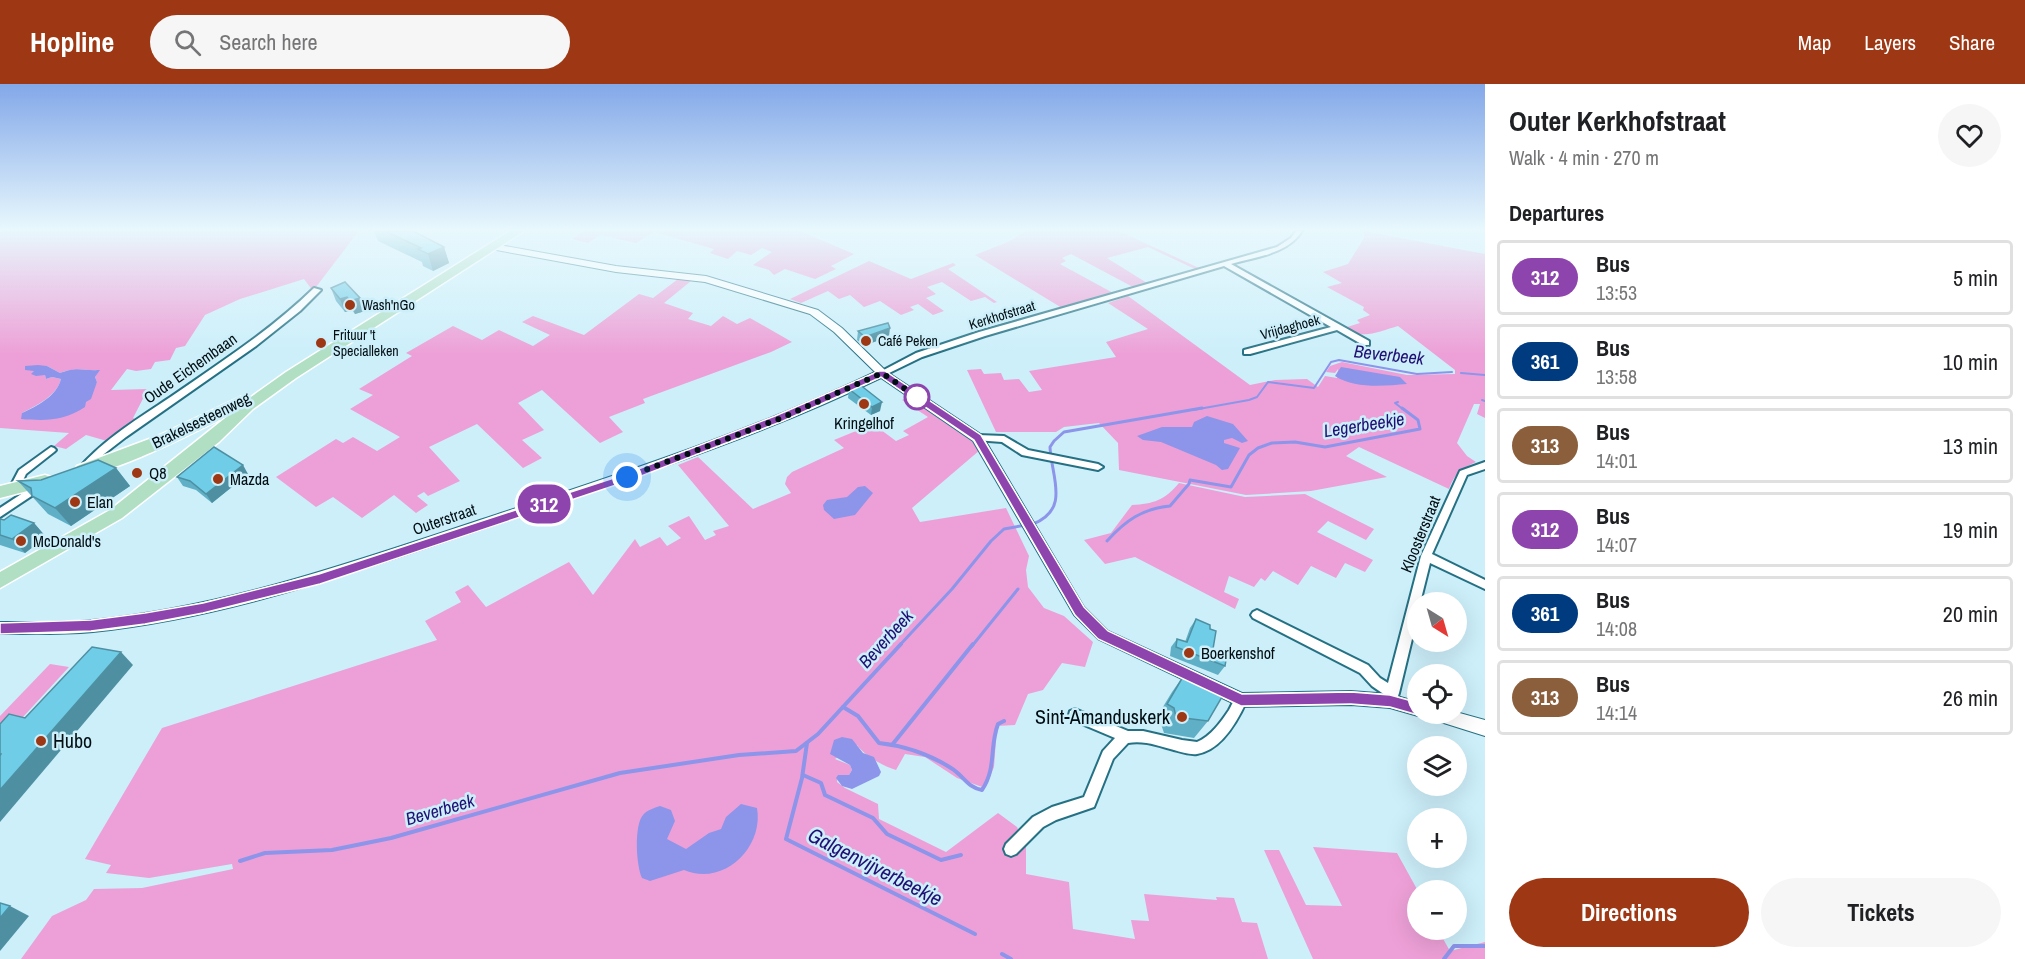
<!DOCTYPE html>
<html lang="en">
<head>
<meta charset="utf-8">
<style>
  :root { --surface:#fff; --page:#f6f6f6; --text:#202124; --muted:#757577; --line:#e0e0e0; --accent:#9e3814 }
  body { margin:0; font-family:"Archivo Narrow",sans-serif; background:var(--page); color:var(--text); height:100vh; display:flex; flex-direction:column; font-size:22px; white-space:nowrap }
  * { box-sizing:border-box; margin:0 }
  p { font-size:20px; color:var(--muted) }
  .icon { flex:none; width:33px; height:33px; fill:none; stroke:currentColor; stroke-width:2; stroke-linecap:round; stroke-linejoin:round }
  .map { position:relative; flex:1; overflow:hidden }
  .panel { display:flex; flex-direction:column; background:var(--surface); width:540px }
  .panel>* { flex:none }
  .badge { padding:0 12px; border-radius:20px; font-size:21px; line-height:39px }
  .needle { width:39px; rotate:143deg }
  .fabs { position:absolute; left:1407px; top:508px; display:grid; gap:12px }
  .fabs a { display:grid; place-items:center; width:60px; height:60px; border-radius:50%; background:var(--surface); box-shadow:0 6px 24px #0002; font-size:30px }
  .you { position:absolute; width:30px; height:30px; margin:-15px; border:4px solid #fff; border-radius:50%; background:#1a73e8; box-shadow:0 0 0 9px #1a73e833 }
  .map>.badge { position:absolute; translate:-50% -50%; box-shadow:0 0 0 3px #fff }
  h2 { padding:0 24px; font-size:22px; line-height:54px }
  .round { display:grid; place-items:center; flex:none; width:63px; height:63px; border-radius:32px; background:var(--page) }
  .head { display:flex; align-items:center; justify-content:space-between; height:102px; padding:0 24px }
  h1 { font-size:28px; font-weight:700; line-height:45px }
  .primary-button { display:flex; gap:12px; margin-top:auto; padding:12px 24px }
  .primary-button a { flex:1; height:69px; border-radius:36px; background:var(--accent); color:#fff; font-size:24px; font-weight:700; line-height:69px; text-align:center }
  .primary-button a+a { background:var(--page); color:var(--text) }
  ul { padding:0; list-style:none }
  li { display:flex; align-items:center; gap:18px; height:75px; margin:0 12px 9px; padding:0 12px; border:3px solid var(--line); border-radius:6px }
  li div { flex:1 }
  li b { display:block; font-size:22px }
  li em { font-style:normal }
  li .badge { min-width:66px; font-weight:700; text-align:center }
  header { display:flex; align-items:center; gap:36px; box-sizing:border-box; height:84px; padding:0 30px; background:var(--accent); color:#fff }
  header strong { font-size:28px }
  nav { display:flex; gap:33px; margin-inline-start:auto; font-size:21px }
  .search { width:420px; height:54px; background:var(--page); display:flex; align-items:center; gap:15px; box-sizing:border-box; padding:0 21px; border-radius:33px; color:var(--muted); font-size:22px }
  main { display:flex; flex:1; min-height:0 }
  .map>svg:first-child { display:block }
  .green { fill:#eda0d7; fill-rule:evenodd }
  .water { fill:#8c95ea }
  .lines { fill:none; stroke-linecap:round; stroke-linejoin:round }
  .stream-far2 { stroke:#8c95ea; stroke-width:2 }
  .stream-far1 { stroke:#8c95ea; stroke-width:3 }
  .stream { stroke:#8c95ea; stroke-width:4 }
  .minor-casing { stroke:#257183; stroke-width:4 }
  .tertiary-casing { stroke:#257183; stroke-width:2 }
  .primary-casing { stroke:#fff; stroke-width:3 }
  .minor { fill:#fff; fill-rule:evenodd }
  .tertiary { fill:#fff; fill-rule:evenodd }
  .primary { fill:#b0dfc4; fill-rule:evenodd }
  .wall { fill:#5fb0c7 }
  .shaded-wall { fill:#4e90a2 }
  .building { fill:#6fcde7; stroke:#4e90a2; stroke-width:1.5 }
  .line { fill:#8e44ad; stroke:#fff; stroke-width:1.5 }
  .walk { stroke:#000e13; stroke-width:6; stroke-dasharray:0 10.8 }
  .poi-dot { fill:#9e3814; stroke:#cceffa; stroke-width:2 }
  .stop-dot { fill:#fff; stroke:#8e44ad; stroke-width:3 }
  .labels { text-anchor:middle; stroke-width:5; stroke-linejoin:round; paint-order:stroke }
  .far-poi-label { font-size:14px; fill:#000e13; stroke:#cceffa; text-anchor:start }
  .far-street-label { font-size:14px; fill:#000e13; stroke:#cceffa }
  .street-label { font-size:16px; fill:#000e13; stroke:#cceffa }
  .poi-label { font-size:16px; fill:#000e13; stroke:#cceffa; text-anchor:start }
  .water-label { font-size:18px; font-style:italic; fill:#211074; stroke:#cceffa }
  .near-poi-label { font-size:20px; fill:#000e13; stroke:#cceffa; text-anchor:end }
  .near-water-label { font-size:21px; font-style:italic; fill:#211074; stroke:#cceffa }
</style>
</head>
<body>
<header>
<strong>Hopline</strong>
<div class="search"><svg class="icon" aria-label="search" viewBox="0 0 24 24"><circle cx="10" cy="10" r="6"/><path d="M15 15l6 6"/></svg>Search here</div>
<nav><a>Map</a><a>Layers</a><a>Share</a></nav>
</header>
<main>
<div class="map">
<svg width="1485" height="875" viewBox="0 0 1485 875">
  <rect width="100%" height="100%" fill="#cceffa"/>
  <!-- green -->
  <g class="green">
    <path d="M3 147H357L358 148 313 207 304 195 240 215 205 231 185 262 176 264 170 276 155 278 151 285 136 287 127 285 111 306 148 305 133 334 137 336 107 357 86 351 66 365 54 362 69 349 0 344V149ZM47 282 60 289C74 283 84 287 99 286L95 293 97 298 86 318 22 335V329C37 321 57 312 61 295L52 293 46 295 45 291 35 287Z"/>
    <polygon points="584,147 800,147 854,170 831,182 836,185 815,195 785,185 774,191 769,186 753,181 772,168 762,164 751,171 737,167 728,175 710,169 714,165 654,148 636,159 600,151 588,159 572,155"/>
    <polygon points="1026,147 1119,147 1199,184 1195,185 1148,163 1107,174 1147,199 1133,203 1071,170 1062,174 1066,177 1060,180 1115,210 1062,224 975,171 1010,157"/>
    <path d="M1364 147 1485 170V334L1477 330 1480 320H1474L1457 359 1467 372 1476 378C1461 385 1455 389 1449 405L1359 363 1346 372 1387 393 1311 407 1246 411 1119 386 1118 359 1099 339 1064 343 1056 348H996L967 286 981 285 984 290 1001 289 1004 296 1019 295 1029 308 1042 306 1029 287 1116 273 1106 258 1148 245 1108 219 1128 212 1250 301 1275 296 1307 295 1318 303 1325 292 1337 294 1338 285 1335 289 1326 288 1330 282 1342 278 1407 291 1455 290V286L1398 242C1377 248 1364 256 1344 244L1360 239 1357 236 1370 231 1363 226 1364 223 1327 203 1342 199 1323 188 1348 180 1364 154Z"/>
    <polygon points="869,177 911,195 953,179 956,181 948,185 997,218 994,219 985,213 971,217 942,198 927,203 936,210 926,214 944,227 933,231 918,220 910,223 914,226 901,231 880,217 864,223 850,211 839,215 828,207 801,219 790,215"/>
    <polygon points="678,195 691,197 664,219 693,229 688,235 711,242 723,232 737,240 750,234 792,258 771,268 643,315 645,319 609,333 623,348 600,359 542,306 518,319 544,346 522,356 542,374 523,384 477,340 429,363 460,397 428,412 424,408 417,412 428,421 416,429 394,411 362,434 333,413 316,423 276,393 336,355 343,359 353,353 377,367 400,353 350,325 373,311 359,305 412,272 406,269 453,242 482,256 499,246 533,262 550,251 522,238 533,232 584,251 639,210 653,214"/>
    <path d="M908 313 968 352 980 366 912 424 920 438 1006 424 1029 472 1026 486 1028 503 1044 524 1064 532 1093 558 1085 583 1062 579 1043 606 1028 610 1015 641 997 642 994 683 985 704 957 694 925 673 905 670 896 686C883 682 865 672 857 661L835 675 850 681 852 686 849 691H838L837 698 845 704 878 720 879 735 946 768 998 729 1017 743 1026 763V790L1069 798 1073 845 1135 855 1131 836 1149 837 1144 810 1217 816 1216 813 1234 814 1242 838 1257 839 1268 875H21L52 832 86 816 94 805 142 804 233 785 232 780 149 794 106 789 111 781 85 775 162 644 437 556 425 537 461 518 455 508 468 501 486 523 569 478 593 511 635 455 640 463 660 453 667 462 681 454 668 442 689 432 705 456 716 451 713 447 729 442 678 381 698 373 753 425 791 409 785 400 787 393 792 388 844 364 834 356 873 340 896 357 909 351 903 347 928 333 902 316Z"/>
    <path d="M1179 399 1245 413 1305 410 1374 445 1366 456 1328 437 1317 448 1373 476 1365 488 1345 479 1336 494 1311 482 1298 501 1273 487 1265 497 1261 494 1254 503 1229 492 1224 508 1239 515 1235 525 1135 473 1105 480 1084 456 1111 449 1132 421C1153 420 1165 416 1179 399Z"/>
    <polygon points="50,580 69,583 0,658 0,632"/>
    <polygon points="1313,763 1397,769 1418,807 1418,846 1438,846 1450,867 1485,858 1485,875 1313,875 1264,766 1279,766 1306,821 1342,822"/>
  </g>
  <!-- water -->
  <g class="water">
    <path d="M38 281 47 282 60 289C78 282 82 287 100 286L95 293 97 298 91 315 86 318 85 323C64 337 46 337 21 335L22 329C37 322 57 312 61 295L52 293 46 295 45 291 36 292 31 290 34 287 25 286V282Z"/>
    <path d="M1341 283 1400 293 1407 300C1384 302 1355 305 1335 292Z"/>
    <polygon points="1207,332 1233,340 1248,357 1242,359 1232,354 1224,356 1224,359 1240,364 1228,385 1222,386 1216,381 1161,358 1143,356 1137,352 1162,343 1192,343 1194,338"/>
    <polygon points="865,402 873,409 855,431 834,435 824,426 823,421 827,416 847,413 858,403"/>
    <polygon points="842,653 852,655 863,669 874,673 881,688 879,692 852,705 842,702 836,694 838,691 849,691 852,686 850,681 830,670 834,656"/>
    <path d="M741 720 757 724C764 764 723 803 684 786L650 797 642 794C636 781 634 741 643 731 647 726 654 724 660 722L671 726 675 737 667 755 686 765 709 749 721 745 726 733Z"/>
  </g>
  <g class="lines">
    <!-- stream-far2 -->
    <g class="stream-far2">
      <polyline points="1461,289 1485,291"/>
      <polyline points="1482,316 1485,317"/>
      <polyline points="1398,318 1395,319 1404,326"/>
      <polyline points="1193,326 1249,316 1257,313 1268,298 1314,304 1331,278 1339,276 1417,290 1452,288"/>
    </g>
    <!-- stream-far1 -->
    <g class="stream-far1">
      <polyline points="1189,400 1190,396 1231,403 1249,371 1258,364 1272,359 1295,358 1325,363 1420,345 1418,336 1402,324"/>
      <path d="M1033 440C1071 425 1051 392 1050 363L1054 357 1064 348 1202 324"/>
      <path d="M1107 457C1126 436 1142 425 1170 422L1188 401"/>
      <polyline points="899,562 952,505 991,457 1004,445 1026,441"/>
      <polyline points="972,562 1018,505"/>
    </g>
    <!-- stream -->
    <g class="stream">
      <path d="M843 623 858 632 879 659C905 662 929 670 951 684 963 691 968 704 982 706 997 683 989 664 998 640L1004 637"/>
      <polyline points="807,659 802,694 786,755 975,850"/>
      <polyline points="892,661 973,560"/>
      <polyline points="803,691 821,699 825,711 873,734 887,750 941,776 961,771"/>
      <polyline points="240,777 265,769 332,766 391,754 620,689 739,671 796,667 818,650 901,560"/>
      <polyline points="1002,870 1011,875"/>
      <polyline points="1444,875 1454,862 1485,862"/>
    </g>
    <defs>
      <g id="minor">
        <path d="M1296 147H1302C1288 170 1255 173 1231 180L1369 257V261H1363L1337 246 1250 270H1244V266L1331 243 1224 182 985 252 922 273 885 291 882 292 878 289 916 269 979 248 1277 163 1291 154Z"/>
        <path d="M314 204 321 206 300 227 256 262 126 353 104 370 84 389H78L76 387 78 385C104 355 139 334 172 312 221 278 271 246 314 204Z"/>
        <polygon points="978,351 1004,352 1028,366 1098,380 1103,383 1098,386 1022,371 1002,358 975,356 973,354"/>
        <polygon points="51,363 54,364 56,366 54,368 26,390 18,407 10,407 9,405 19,386"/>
        <polygon points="1485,378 1485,385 1467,391 1432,470 1485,496 1485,505 1430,479 1420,519 1418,519 1418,530 1399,609 1395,621 1390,623 1385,621 1384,617 1385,611 1372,602 1360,589 1253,534 1251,531 1253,528 1257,526 1261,528 1368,581 1380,594 1388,599 1421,472 1460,387"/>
        <polygon points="32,403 36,405 37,407 36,409 0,433 0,424"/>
        <path d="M1241 610 1246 612 1247 616C1238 636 1222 666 1197 670 1190 671 1181 668 1174 666 1159 662 1144 656 1128 659L1113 675 1094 723 1056 736 1043 743 1016 770 1011 772 1006 770 1004 765 1006 760 1033 733 1052 723 1084 713 1103 667 1115 654 1070 635 1069 631 1070 627 1075 625 1128 647H1143L1182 656 1197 658C1211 652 1221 638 1229 626 1233 619 1234 613 1241 610Z"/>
      </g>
      <g id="tertiary">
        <path d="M494 160 616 182 706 192 818 226 842 244 886 287 982 351 1084 523 1108 547 1242 609 1351 607 1390 610 1418 618V630H1424L1418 632 1390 624 1351 621 1241 623 1098 555 1074 531 973 357 881 294C761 352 635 393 509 436 373 482 236 533 93 548 62 551 31 550 0 550V538C31 538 61 539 92 536 233 522 367 473 501 429 628 387 754 346 875 288L834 248 810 230 705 198 616 188 491 165 489 163Z"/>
        <polygon points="1456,628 1485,636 1485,652 1431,635 1429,630 1456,630"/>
      </g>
      <g id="primary">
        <path d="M510 147H524L296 294 253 325 219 358 122 434 0 504V488L110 426 229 331C203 344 101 397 77 390L75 386 77 382 160 351 240 313H251L286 288Z"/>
        <polygon points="45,391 51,393 54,397 51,401 0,414 0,402"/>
      </g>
    </defs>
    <!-- minor casing -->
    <use href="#minor" class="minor-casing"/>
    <!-- tertiary casing -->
    <use href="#tertiary" class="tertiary-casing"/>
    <!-- primary casing -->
    <use href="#primary" class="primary-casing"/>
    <!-- minor -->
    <use href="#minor" class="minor"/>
    <!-- tertiary -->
    <use href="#tertiary" class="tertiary"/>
    <!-- primary -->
    <use href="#primary" class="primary"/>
  </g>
  <!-- wall -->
  <g class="wall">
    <polygon points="374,147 413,147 444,163 449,179 433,187 423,182 422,178 378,157"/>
    <polygon points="331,204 360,214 365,227 355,230 352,226 345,228 336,217"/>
    <polygon points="858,247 889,252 864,262 857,256"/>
    <polygon points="849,305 880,327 871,331 848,314"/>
    <polygon points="116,384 130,402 71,442 48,430 18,397 41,396"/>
    <polygon points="248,390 212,419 196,406 183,402 177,393"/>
    <polygon points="0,435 4,436 34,439 46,453 25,469 0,461"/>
    <polygon points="1196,535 1210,545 1213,565 1225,582 1218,591 1170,572 1171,563 1177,555 1185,558 1190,544"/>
    <polygon points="1184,591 1208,637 1194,654 1164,649 1161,640 1155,636 1172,608"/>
  </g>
  <!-- shaded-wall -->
  <g class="shaded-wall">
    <polygon points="444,163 449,179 433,187 428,170"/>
    <polygon points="347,213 352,226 345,228 340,215"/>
    <polygon points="360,214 365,227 355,230 350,217"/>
    <polygon points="890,244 889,252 864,262 865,253"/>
    <polygon points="882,318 880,327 871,331 872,323"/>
    <polygon points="243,381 248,390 212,419 206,410"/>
    <polygon points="116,384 130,402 71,442 55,424"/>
    <polygon points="34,439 46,453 25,469 12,455"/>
    <polygon points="121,568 133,581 0,738 0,706"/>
    <polygon points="10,822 29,832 0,867 0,834"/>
  </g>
  <!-- building -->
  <g class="building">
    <polygon points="385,147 413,147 444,163 428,170 418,165 421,164"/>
    <polygon points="345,198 360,214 350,217 347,213 340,215 331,204"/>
    <polygon points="888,239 890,244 865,253 858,247"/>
    <polygon points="859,300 882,318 872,323 849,305"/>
    <polygon points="214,363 243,381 206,410 190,397 177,393"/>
    <polygon points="98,376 116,384 55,424 32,412 31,404 18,397 41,396"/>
    <polygon points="11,431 34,439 12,455 0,451 0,435 4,436"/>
    <polygon points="1196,535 1210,541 1210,545 1216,547 1213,565 1227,570 1225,582 1176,563 1177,555 1187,558"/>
    <polygon points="92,563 121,568 0,706 0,672 1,670 0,670 0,640 9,630 25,634"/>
    <polygon points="1184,591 1199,597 1222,613 1208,637 1176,633 1174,624 1167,620"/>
    <polygon points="0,819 10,822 0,834"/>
  </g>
  <!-- sky -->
  <linearGradient id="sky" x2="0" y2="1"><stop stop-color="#83a8e9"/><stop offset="0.54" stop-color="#e8f8fd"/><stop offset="1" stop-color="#e8f8fd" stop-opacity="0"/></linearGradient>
  <rect width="1485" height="270" fill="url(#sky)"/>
  <!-- line -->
  <polygon class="line" points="879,287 885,287 981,351 1084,523 1108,547 1242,610 1351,608 1390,611 1423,620 1425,625 1423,629 1418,631 1390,623 1351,620 1241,622 1098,555 1075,531 974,356 881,293 783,337 631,396 320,500 203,529 145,540 91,547 0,550 0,539 91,536 145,529 203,519 319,490 623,391 775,332"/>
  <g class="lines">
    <!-- walk -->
    <polyline class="walk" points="627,393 779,335 882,289 917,313"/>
  </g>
  <!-- markers -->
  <g class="poi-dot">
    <circle cx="350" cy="221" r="6"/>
    <circle cx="866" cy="257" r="6"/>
    <circle cx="321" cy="259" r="6"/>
    <circle cx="864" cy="320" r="6"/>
    <circle cx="137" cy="389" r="6"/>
    <circle cx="218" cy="395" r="6"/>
    <circle cx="75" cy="418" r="6"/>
    <circle cx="21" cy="457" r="6"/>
    <circle cx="1189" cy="569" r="6"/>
    <circle cx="1182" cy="633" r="6"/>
    <circle cx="41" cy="657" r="6"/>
  </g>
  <circle class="stop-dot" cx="917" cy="313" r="12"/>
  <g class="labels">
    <!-- far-poi labels -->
    <g class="far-poi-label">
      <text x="362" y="226">Wash'nGo</text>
      <text x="333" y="256">Frituur 't<tspan x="333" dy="16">Specialleken</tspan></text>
      <text x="878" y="262">Café Peken</text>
    </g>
    <!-- far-street labels -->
    <g class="far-street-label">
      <text transform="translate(1002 231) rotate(-17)" y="5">Kerkhofstraat</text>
      <text transform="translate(1290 243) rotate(-15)" y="5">Vrijdaghoek</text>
    </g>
    <!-- street labels -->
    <g class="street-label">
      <text transform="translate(190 284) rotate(-35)" y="6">Oude Eichembaan</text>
      <text transform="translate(201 336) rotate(-26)" y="6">Brakelsesteenweg</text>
      <text transform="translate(444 435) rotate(-19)" y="6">Outerstraat</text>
      <text transform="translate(1420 450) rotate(-68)" y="6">Kloosterstraat</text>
    </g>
    <!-- poi labels -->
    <g class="poi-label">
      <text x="864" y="345" text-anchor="middle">Kringelhof</text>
      <text x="149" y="395">Q8</text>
      <text x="230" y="401">Mazda</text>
      <text x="87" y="424">Elan</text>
      <text x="33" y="463">McDonald's</text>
      <text x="1201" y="575">Boerkenshof</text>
    </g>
    <!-- water labels -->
    <g class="water-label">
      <text transform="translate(1389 271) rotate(6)" y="6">Beverbeek</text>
      <text transform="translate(1364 341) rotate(-9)" y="6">Legerbeekje</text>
      <text transform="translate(886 555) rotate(-48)" y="6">Beverbeek</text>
      <text transform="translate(440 726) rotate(-16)" y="6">Beverbeek</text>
    </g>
    <!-- near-poi labels -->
    <g class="near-poi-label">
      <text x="1170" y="640">Sint-Amanduskerk</text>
      <text x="53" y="664" text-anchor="start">Hubo</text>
    </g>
    <!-- near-water labels -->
    <g class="near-water-label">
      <text transform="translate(875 783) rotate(27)" y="7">Galgenvijverbeekje</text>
    </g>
  </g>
</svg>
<div class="fabs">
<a><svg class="needle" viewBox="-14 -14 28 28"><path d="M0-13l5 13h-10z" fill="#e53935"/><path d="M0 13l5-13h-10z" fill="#757577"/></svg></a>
<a><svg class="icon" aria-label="locate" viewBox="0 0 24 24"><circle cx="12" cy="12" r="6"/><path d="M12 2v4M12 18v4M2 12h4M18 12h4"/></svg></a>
<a><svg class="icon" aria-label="layers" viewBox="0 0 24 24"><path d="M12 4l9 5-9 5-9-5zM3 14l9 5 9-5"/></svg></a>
<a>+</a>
<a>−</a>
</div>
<div class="you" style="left:627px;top:393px"></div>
<b class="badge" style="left:544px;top:420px;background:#8e44ad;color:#fff">312</b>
</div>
<section class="panel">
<div class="head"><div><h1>Outer Kerkhofstraat</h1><p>Walk · 4 min · 270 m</p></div><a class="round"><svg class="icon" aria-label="heart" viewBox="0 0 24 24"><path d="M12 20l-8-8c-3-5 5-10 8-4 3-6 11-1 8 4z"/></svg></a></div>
<h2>Departures</h2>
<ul>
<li><span class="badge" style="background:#8e44ad;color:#fff">312</span><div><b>Bus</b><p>13:53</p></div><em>5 min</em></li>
<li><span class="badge" style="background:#003b80;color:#fff">361</span><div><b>Bus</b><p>13:58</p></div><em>10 min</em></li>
<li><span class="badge" style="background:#8b5e3c;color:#fff">313</span><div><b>Bus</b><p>14:01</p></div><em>13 min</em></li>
<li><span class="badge" style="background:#8e44ad;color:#fff">312</span><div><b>Bus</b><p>14:07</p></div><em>19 min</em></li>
<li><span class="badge" style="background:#003b80;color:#fff">361</span><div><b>Bus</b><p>14:08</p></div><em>20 min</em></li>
<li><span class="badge" style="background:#8b5e3c;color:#fff">313</span><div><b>Bus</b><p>14:14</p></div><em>26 min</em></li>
</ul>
<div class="primary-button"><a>Directions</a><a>Tickets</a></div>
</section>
</main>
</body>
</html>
